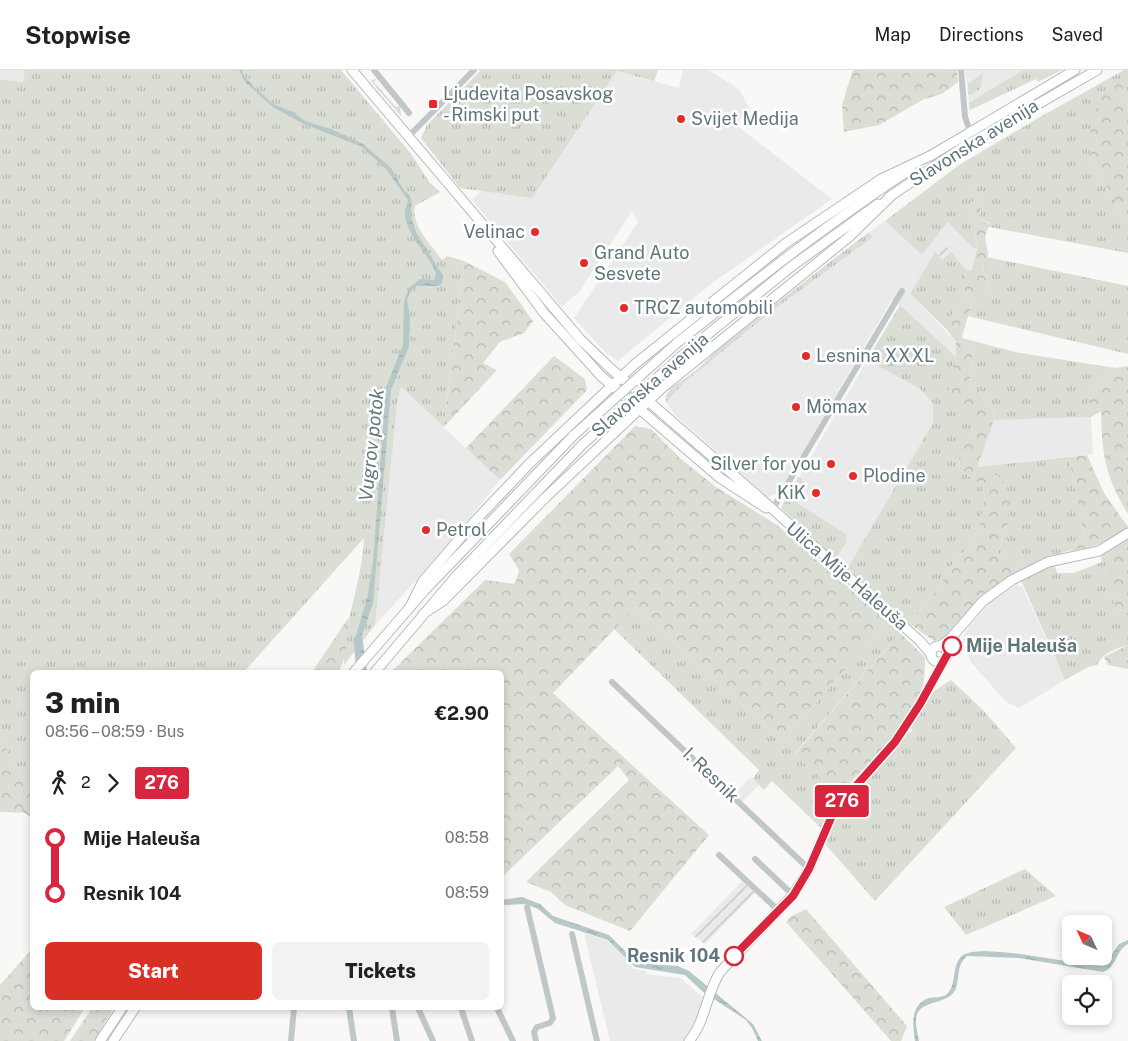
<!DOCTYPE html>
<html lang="en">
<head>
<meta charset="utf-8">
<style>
  :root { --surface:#fff; --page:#f2f2f2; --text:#202124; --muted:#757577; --line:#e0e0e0; --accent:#d93025 }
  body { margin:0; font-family:"Public Sans",sans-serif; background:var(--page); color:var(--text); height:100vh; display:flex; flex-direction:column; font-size:19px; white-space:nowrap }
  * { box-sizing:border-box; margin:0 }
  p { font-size:16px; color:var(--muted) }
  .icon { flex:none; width:28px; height:28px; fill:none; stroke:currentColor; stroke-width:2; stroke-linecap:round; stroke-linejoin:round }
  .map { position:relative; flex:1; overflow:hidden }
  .panel { position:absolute; left:30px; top:600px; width:474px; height:340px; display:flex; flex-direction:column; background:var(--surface); border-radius:8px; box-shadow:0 2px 8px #0003 }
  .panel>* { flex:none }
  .badge { padding:0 10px; border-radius:4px; font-size:18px; line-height:32px }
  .needle { width:32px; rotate:314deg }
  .buttons { position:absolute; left:1062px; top:845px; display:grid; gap:10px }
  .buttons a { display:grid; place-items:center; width:50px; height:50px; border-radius:8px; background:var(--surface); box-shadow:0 2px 8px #0003; font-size:25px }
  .map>.badge { position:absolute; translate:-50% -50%; box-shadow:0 0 0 2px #fff }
  .legs { display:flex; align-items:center; gap:8px; height:55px; padding:0 15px; font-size:16px }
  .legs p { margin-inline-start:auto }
  .overview { display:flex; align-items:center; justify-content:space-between; height:85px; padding:0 15px }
  h1 { font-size:28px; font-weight:800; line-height:38px }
  .action { display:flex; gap:10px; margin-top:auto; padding:10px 15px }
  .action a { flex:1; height:58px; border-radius:8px; background:var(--accent); color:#fff; font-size:20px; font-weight:800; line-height:58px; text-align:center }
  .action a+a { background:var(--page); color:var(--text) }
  ul { padding:0 15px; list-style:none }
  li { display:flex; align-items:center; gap:18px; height:55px; font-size:19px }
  li i { display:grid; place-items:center; width:8px; height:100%; margin:0 6px; background:currentColor }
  li i::after { content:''; width:12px; height:12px; margin:-6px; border:4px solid; border-radius:50%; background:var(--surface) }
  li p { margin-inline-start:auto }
  li:first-child i { background:linear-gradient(#0000 50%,currentColor 0) }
  li:last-child i { background:linear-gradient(currentColor 50%,#0000 0) }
  header { display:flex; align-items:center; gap:30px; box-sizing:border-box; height:70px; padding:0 25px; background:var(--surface); border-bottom:1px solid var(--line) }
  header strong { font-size:24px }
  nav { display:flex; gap:28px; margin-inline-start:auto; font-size:18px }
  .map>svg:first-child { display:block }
  .built { fill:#eaeaea }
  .industrial { fill:url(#industrial-furrows) }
  .grass { fill:url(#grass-tufts) }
  .forest { fill:url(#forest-crowns) }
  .water { fill:url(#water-ripples) }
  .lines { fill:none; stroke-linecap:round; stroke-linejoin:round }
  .stream { stroke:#b6c8c8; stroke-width:2 }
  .secondary-casing { stroke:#b2bbbe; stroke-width:11 }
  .street { stroke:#c0c7c9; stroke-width:6 }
  .secondary { stroke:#fff; stroke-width:9 }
  .secondary-bridge-casing { stroke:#b2bbbe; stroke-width:11; stroke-linecap:butt }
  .secondary-bridge { stroke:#fff; stroke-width:9 }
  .line-1-casing { stroke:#fff; stroke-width:11 }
  .line-1 { stroke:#d7263d; stroke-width:8 }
  .poi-dot { fill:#e62929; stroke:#fff; stroke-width:2 }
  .stop-1-dot { fill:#fff; stroke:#d7263d; stroke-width:2.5 }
  .labels { text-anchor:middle; stroke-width:5; stroke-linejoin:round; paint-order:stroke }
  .poi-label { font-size:18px; fill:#5e767c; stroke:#fff; text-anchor:start }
  .street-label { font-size:18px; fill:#5e767c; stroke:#fff }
  .stop-label { font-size:18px; font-weight:bold; fill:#5e767c; stroke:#fff; text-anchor:start }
  .water-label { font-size:19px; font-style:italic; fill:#5e7b7c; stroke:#fff }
</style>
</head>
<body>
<header>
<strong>Stopwise</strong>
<nav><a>Map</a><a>Directions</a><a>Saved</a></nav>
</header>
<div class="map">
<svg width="1128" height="971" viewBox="0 0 1128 971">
  <defs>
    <pattern id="industrial-furrows" width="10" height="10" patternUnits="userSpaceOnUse" patternTransform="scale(1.25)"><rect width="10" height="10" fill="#eaeaea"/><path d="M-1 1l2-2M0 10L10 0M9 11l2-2" fill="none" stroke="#c1c2c3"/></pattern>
    <pattern id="grass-tufts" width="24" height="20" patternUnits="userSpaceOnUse" patternTransform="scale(1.25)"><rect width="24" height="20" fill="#daded5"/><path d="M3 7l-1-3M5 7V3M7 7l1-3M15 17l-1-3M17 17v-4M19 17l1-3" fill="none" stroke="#b4b9b2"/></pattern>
    <pattern id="forest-crowns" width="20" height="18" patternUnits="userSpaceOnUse" patternTransform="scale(1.25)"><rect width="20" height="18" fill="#daded5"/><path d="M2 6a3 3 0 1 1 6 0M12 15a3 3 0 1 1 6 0" fill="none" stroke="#b4b9b2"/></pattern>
    <pattern id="water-ripples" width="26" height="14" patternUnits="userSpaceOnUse" patternTransform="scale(1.25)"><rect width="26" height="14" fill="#b6c8c8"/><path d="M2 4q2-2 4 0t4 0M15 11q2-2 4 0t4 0" fill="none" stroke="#97a7a7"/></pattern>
  </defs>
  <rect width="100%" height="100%" fill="#f9f8f6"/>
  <!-- built -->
  <g class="built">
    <polygon points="0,0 25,0 24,12 0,9"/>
    <polygon points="683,0 709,0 739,19 749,37 736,55 832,129 708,216 618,291 606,283 574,248 638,152 632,141 579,222 562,237 472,130 481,121 532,128 617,1 679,18"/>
    <polygon points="965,0 1035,0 970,40"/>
    <polygon points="885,151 922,185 948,152 973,178 977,178 972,201 966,200 943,174 935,182 910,224 956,272 956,287 892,229 778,424 768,427 675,345 666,332 684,313 772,241 873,166 869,162"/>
    <polygon points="867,290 920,319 933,333 933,353 847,499 782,437"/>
    <polygon points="401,317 500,410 447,476 375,555 397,332"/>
    <polygon points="1091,347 1093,384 976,397 993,350"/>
    <polygon points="1018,514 1019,517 1022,516 1065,610 1019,638 1006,632 970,591 963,569 966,560 991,531"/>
    <polygon points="750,707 759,715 742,732 734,725"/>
    <polygon points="584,863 611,872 633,895 631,898 646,901 646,904 680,908 704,928 698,951 685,971 610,971"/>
  </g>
  <!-- industrial -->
  <g class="industrial">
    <polygon points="944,173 951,182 942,190 935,182"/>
    <polygon points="742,811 755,823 705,874 691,864"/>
  </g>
  <!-- grass -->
  <g class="grass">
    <path d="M25 0H341L412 85 430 113 440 122 415 136C410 154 432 176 442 190L447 186 464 191 444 357 401 317 397 333 375 555 344 595C344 551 362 512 364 468L244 602H32V720L0 671V9L23 12Z"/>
    <polygon points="481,0 658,0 654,11 617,1 532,128 460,118 421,68 427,55"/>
    <polygon points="1023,0 1062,0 1038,12 1036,9 970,40 969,33"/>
    <polygon points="1124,0 1128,0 1128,43 1121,12 1105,20 1090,85 1119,140 1128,150 1128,183 989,157 990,153 980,149 981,136 974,119 969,138 974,149 977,178 973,178 948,152 922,185 885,151 959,95 1040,47"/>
    <polygon points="983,3 980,19 971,25 968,24 968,14"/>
    <polygon points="377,8 374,12 396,37 400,36 401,46 371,11"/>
    <polygon points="869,162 873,167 772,241 684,313 666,332 666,325 671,318 698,299 723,274"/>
    <polygon points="935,182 942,190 951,182 966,200 964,228 948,250 948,261 910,224"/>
    <polygon points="987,187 1128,216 1128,284 968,246 971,236 989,220 983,199"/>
    <polygon points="900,235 956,287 955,293 977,345 971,365 959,385 960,399 981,415 985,426 980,452 972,474 953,493 941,514 910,554 847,499 933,353 933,333 920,319 867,290"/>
    <polygon points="962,268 1015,282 1115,298 1098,315 1088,334 1101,341 1091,347 993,350 994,340 970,311 973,280"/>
    <polygon points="1069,387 1084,467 1068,481 1043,488 1027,497 997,487 1007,456 976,400 976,397"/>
    <polygon points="798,407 801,408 804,412 796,427 798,434 846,464 847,471 838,485 833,487 781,438"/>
    <path d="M1105 482 1110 487V517L1115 537 1128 543V575C1114 579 1104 582 1097 595L1088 597 1065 610 1020 508 1054 493 1057 503H1074L1102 492 1101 488Z"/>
    <polygon points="636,537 782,672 887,551 900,563 795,683 838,725 821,758 772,711 764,720 753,709 759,700 614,559"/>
    <polygon points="951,610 984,641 1016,678 875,831 826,775 837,745 907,664 913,661 911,658 934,621"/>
    <polygon points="1025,799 1056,826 966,865 944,837"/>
  </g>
  <!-- forest -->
  <g class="forest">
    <polygon points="853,0 957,0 958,12 942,24 924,29 879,55 844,62 842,35"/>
    <polygon points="1121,11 1128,43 1128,150 1119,140 1090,85 1091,49 1105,20"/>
    <polygon points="974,119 981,136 980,149 990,154 985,166 988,184 983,199 989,220 971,236 962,267 973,280 970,311 994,340 992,357 976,399 999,406 1011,425 1007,456 997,487 1027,497 981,525 949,566 934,571 910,554 941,514 953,493 972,474 980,452 985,426 981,415 960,399 959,384 971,365 976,345 947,325 956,287 956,272 948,261 948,250 964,228 966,200 972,201 977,178 974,149 969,138"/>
    <polygon points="464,191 505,212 533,251 524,263 500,272 483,293 497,300 444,357"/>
    <polygon points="554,286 585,309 587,320 500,410 466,378"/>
    <path d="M1128 296V444C1105 406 1102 385 1101 341L1088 334 1098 315 1115 298Z"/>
    <polygon points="635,356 651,359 681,389 716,417 777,455 887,551 782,672 636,537 553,623 709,765 630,861 565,835 551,822 526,812 629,710 618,696 501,808 501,602 391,602 485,510 515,514 519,500 509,484"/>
    <path d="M1087 385 1104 423 1128 457C1104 473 1097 477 1068 481L1084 467 1069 387Z"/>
    <polygon points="1128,466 1128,543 1115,537 1110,517 1110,487 1105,482"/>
    <path d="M349 547C347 562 347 591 338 602H312Z"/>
    <path d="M900 563 925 587C924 596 926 609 922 618 906 660 868 693 838 725L795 684Z"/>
    <polygon points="1128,575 1128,599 1108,595 1104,587"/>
    <polygon points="0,671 32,720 32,743 0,742"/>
    <polygon points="806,839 907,956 901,971 891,971 786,852 790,847"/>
    <polygon points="32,879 32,938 85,938 64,971 0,971 0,915"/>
    <polygon points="92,938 114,938 94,971 70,971"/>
  </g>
  <!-- water -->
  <g class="water">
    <path d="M239 0H242L244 6 255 18 273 34 293 42 305 51 331 59 363 74 391 98 403 119 410 126 412 133 410 144 416 162 443 206 442 213 438 216H417L411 220 407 230 410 248 409 276 391 320 373 533 362 565 367 602H356L354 572 367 529 373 492 386 317 403 275 404 232 409 218 420 209 434 210 436 204C430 185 403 162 405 141 405 137 408 134 408 130L386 99 362 77 304 54 273 37 246 13Z"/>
    <polygon points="522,827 540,834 553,846 609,865 632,888 650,894 678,896 689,901 753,954 762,971 758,971 752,958 746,950 702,921 685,905 635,897 608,870 555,853 538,839 526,834 501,835 501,830"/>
    <path d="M1128 870V874C1116 880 1116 898 1103 902L1019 888 967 886C955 895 961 911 954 922 944 936 916 929 916 951 916 958 918 965 919 971H915C913 956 909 935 929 928 934 927 942 928 947 924 957 916 951 895 962 886 980 871 1077 896 1104 896L1119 874Z"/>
  </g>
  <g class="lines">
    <!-- stream -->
    <polyline class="stream" points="23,740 32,747"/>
    <defs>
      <g id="secondary">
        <polyline points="352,0 580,269 610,298 759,427 920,571 931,584"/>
        <polyline points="930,86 1075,0"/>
        <polyline points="889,127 962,78 1097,0"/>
        <polyline points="498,181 544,243 601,306 720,408 766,438"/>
        <path d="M678 272C754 212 830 152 911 99"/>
        <polyline points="686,282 792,196 878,134"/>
        <polyline points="410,537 423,511 474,452 530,393 635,294 786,173 881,109 934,84"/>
        <polyline points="423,544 443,531 546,427 662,318 849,167 893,124"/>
        <circle cx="939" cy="584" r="8"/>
        <polyline points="940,576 950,569 983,531 1012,510 1048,492 1099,481 1128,463"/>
        <polyline points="354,602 424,521 574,365"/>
        <polyline points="375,602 457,505 583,374"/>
        <polyline points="100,971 122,938"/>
        <polyline points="113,971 135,938"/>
        <path d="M689 971C706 951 706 924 720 902L793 825 809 799 831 748 840 734 895 672 920 634 943 592"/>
      </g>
    </defs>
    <!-- secondary casing -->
    <use href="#secondary" class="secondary-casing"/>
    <!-- street -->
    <g class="street">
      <polyline points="374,0 409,43"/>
      <polyline points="961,0 965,47 970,61"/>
      <polyline points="408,67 474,0"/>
      <polyline points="773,441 775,435 902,221"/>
      <polyline points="612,612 809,799"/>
      <polyline points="719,785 779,841"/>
      <polyline points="755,789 793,825"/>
      <polyline points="527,837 553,948 550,953 537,957 534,962 536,971"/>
      <polyline points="572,864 597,971"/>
      <polyline points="349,938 354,971"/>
      <polyline points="392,938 397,971"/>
      <polyline points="418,938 433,971"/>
      <polyline points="461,938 472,971"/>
      <polyline points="497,938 513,971"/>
      <polyline points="291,971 294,938"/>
    </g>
    <!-- secondary -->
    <use href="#secondary" class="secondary"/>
    <defs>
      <g id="secondary-bridge">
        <polyline points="574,365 678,272"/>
        <polyline points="583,374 686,282"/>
      </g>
    </defs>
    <!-- secondary-bridge casing -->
    <use href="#secondary-bridge" class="secondary-bridge-casing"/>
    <!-- secondary-bridge -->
    <use href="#secondary-bridge" class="secondary-bridge"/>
  </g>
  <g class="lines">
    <defs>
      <polyline id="line-1" points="734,886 793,826 809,799 831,748 840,734 895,672 920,634 952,576"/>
    </defs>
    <!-- line-1 casing -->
    <use href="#line-1" class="line-1-casing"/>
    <!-- line-1 -->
    <use href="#line-1" class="line-1"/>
  </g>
  <!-- markers -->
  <g class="poi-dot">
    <rect x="428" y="29" width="10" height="10" rx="2.5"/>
    <circle cx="681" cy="49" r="5"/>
    <circle cx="535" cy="162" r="5"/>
    <circle cx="584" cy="193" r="5"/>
    <circle cx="624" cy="238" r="5"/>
    <circle cx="806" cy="286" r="5"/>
    <circle cx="796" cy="337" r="5"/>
    <circle cx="831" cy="394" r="5"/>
    <circle cx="853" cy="406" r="5"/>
    <circle cx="816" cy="423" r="5"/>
    <circle cx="426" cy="460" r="5"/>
  </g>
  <g class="stop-1-dot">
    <circle cx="952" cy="576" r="9"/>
    <circle cx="734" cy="886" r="9"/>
  </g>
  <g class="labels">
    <!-- poi labels -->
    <g class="poi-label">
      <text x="443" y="30">Ljudevita Posavskog<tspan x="443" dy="21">- Rimski put</tspan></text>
      <text x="691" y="55">Svijet Medija</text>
      <text x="525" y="168" text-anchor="end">Velinac</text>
      <text x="594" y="189">Grand Auto<tspan x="594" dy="21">Sesvete</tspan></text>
      <text x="634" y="244">TRCZ automobili</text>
      <text x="816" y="292">Lesnina XXXL</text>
      <text x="806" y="343">Mömax</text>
      <text x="821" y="400" text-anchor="end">Silver for you</text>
      <text x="863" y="412">Plodine</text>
      <text x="806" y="429" text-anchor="end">KiK</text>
      <text x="436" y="466">Petrol</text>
    </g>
    <!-- street labels -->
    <g class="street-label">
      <text transform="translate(974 73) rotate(-32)" y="6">Slavonska avenija</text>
      <text transform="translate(650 315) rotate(-41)" y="6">Slavonska avenija</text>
      <text transform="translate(847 506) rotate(41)" y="6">Ulica Mije Haleuša</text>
      <text transform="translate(711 705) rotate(44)" y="6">I. Resnik</text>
    </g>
    <!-- stop labels -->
    <g class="stop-label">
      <text x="966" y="582">Mije Haleuša</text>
      <text x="720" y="892" text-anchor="end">Resnik 104</text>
    </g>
    <!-- water labels -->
    <g class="water-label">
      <text transform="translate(371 375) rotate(-84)" y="7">Vugrov potok</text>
    </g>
  </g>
</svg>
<div class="buttons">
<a><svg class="needle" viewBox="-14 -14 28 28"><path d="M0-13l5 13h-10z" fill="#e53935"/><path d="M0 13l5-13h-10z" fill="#757577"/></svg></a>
<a><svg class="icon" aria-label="locate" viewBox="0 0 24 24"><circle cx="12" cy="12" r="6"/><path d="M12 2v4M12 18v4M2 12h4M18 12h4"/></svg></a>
</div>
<b class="badge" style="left:842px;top:731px;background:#d7263d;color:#fff">276</b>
<section class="panel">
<div class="overview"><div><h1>3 min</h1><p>08:56 – 08:59 · Bus</p></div><b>€2.90</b></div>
<div class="legs"><svg class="icon" aria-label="walk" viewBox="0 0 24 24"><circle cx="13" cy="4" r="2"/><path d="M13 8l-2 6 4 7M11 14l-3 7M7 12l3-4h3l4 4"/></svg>2<svg class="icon" aria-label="forward" viewBox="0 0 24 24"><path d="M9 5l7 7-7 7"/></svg><b class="badge" style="background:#d7263d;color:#fff">276</b></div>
<ul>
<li><i style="color:#d7263d"></i><b>Mije Haleuša</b><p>08:58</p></li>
<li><i style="color:#d7263d"></i><b>Resnik 104</b><p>08:59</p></li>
</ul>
<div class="action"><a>Start</a><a>Tickets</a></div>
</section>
</div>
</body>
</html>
